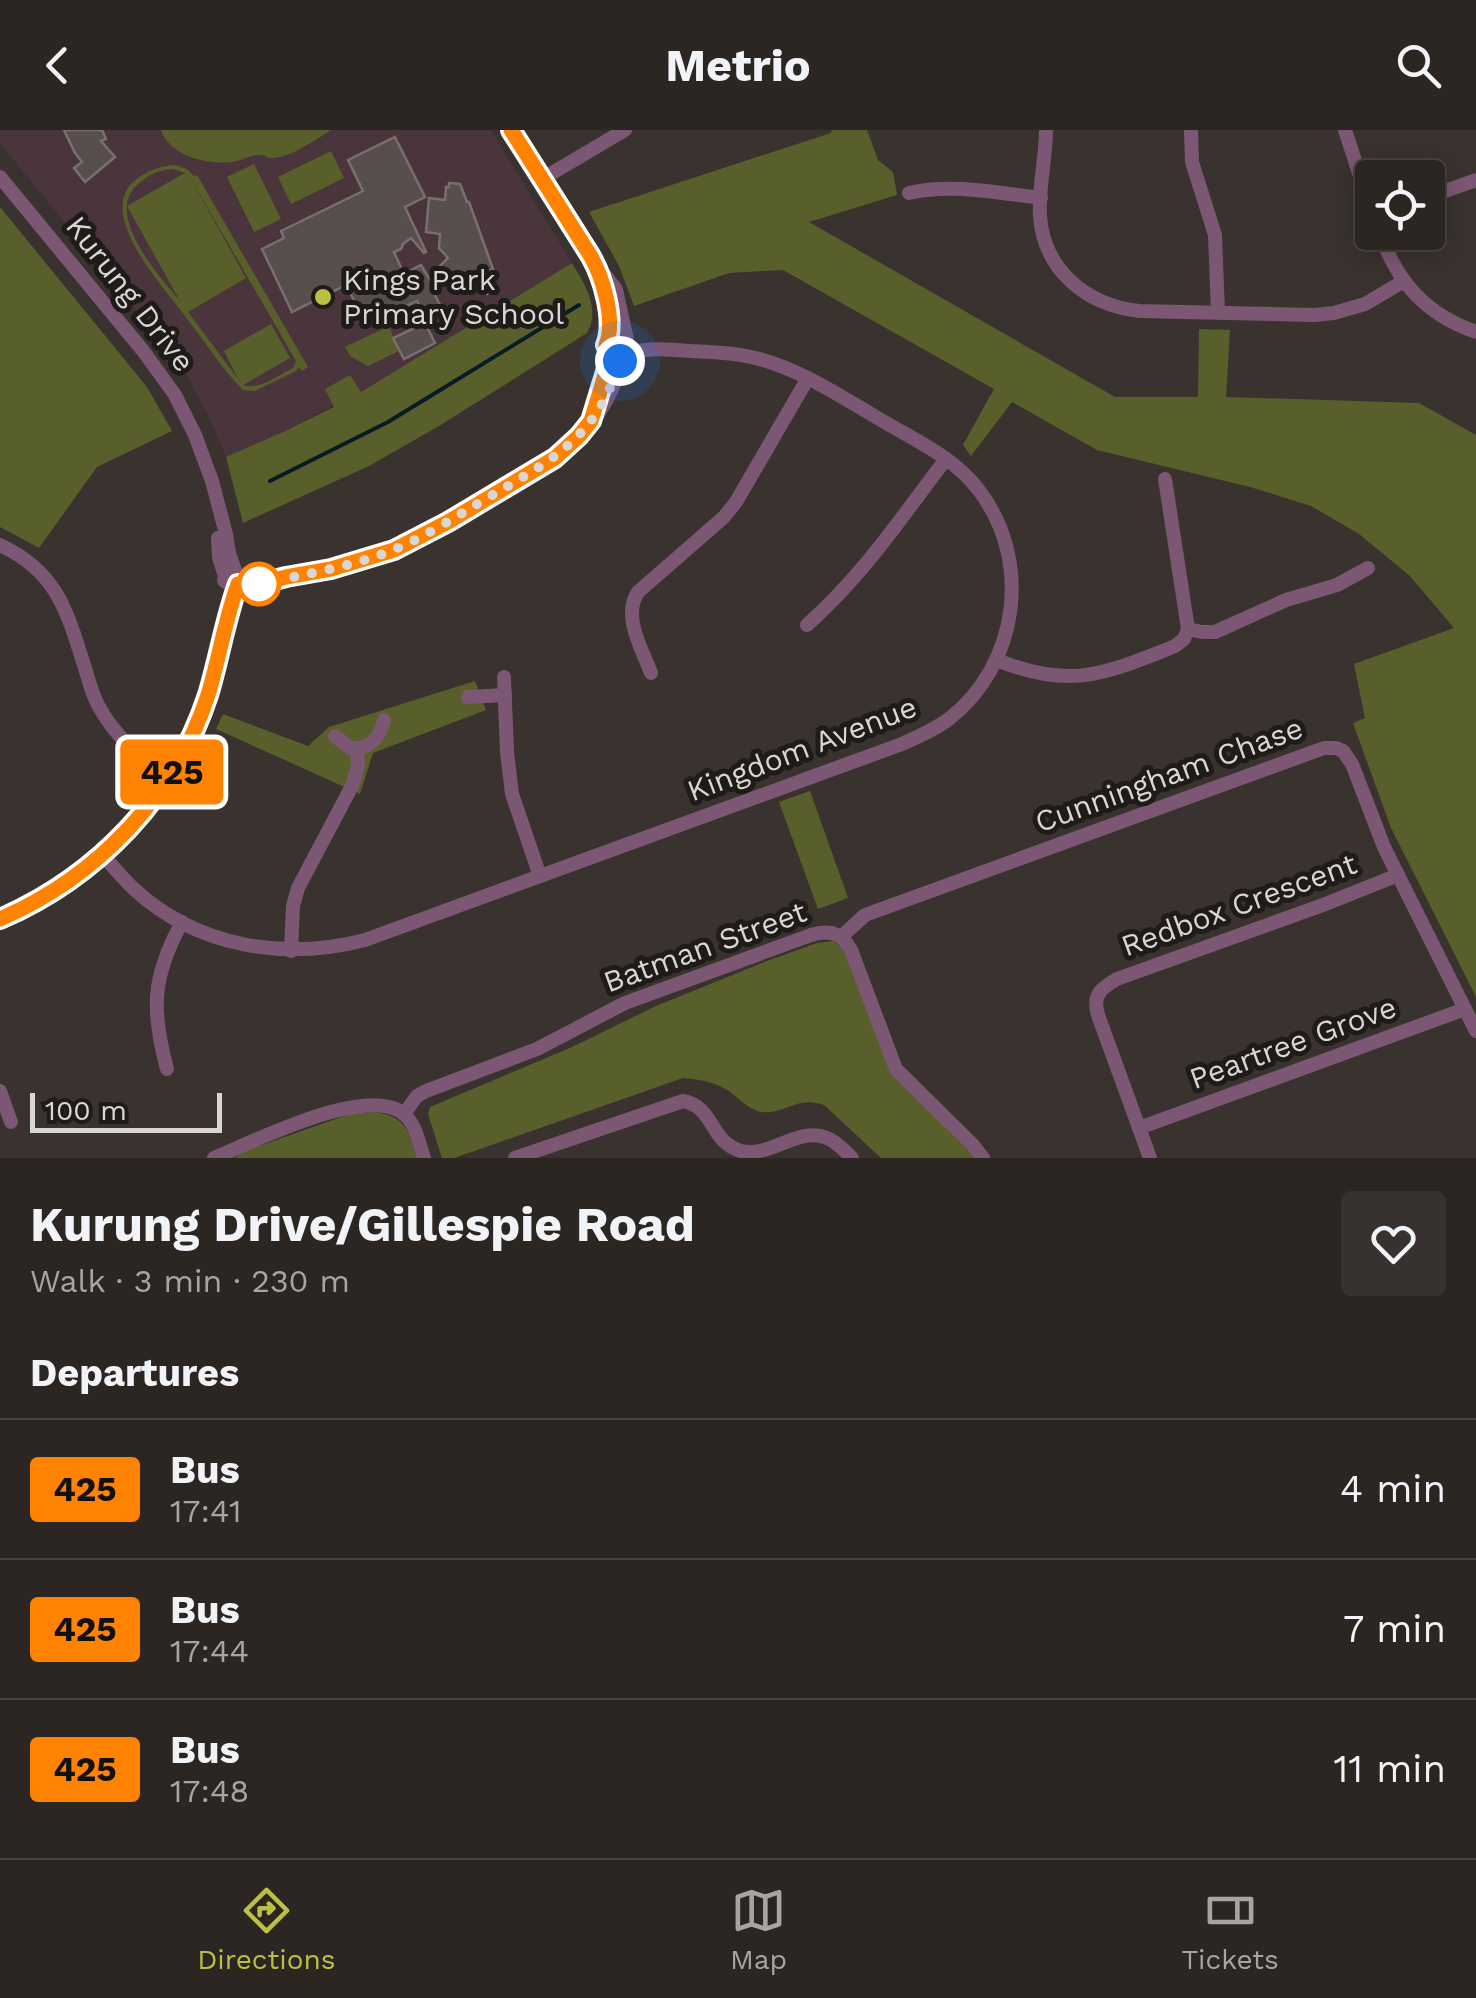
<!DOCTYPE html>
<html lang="en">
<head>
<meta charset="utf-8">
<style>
  :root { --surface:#2b2622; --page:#37322f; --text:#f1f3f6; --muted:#a6a5a5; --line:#474340; --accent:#bdbf42 }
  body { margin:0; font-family:"Work Sans",sans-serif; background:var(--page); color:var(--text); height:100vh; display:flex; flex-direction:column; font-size:38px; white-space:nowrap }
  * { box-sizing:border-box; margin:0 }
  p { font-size:32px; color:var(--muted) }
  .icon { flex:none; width:55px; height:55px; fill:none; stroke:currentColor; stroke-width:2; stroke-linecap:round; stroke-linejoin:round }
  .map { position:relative; height:1028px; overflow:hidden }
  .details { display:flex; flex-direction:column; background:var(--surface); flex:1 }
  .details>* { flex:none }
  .badge { padding:0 20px; border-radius:8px; font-size:35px; line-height:65px }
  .fabs { position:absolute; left:1355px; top:30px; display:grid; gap:20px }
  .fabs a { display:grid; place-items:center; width:90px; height:90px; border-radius:10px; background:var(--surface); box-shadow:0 5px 25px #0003,0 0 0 2px var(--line); font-size:50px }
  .scale { position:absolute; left:30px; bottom:25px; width:192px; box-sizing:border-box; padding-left:10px; border:5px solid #dad6d3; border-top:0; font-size:28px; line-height:35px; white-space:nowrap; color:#dad6d3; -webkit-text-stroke:8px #1e1b19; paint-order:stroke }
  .you { position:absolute; width:50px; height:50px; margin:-25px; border:8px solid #fff; border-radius:50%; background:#1a73e8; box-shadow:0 0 0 15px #1a73e833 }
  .map>.badge { position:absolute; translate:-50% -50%; box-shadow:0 0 0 5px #fff }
  h2 { padding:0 30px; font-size:38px; line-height:90px }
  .round { display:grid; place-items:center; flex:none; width:105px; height:105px; border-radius:10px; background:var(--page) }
  .summary { display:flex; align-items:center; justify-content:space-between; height:170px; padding:0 30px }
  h1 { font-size:48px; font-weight:700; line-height:75px }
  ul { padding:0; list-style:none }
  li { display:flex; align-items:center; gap:30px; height:140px; padding:0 30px; border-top:2px solid var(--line) }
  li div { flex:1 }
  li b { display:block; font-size:38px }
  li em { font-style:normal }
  li .badge { min-width:110px; font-weight:700; text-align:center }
  header { display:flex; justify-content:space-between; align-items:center; height:130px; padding:0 30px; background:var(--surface); font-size:45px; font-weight:700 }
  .tab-bar { display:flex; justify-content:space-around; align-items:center; height:140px; border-top:2px solid var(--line); background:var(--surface); font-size:28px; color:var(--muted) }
  .tab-bar a { display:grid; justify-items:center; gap:5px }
  .tab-bar .active { color:var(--accent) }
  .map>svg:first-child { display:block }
  .education { fill:#49353b }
  .green { fill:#595f2b; fill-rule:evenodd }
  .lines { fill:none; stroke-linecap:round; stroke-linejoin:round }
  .stream { stroke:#081c25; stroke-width:4 }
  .building { fill:#574e4d; stroke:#79706e; stroke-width:2.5 }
  .minor { stroke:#7c5773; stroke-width:14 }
  .tertiary { stroke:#7c5773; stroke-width:18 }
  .line-casing { stroke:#fff; stroke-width:22 }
  .line { stroke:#ff8200; stroke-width:15 }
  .walk { stroke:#dad6d3; stroke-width:10; stroke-dasharray:0 18 }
  .poi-dot { fill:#bdbf42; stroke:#1e1b19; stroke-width:4 }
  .stop-dot { fill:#fff; stroke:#ff8200; stroke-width:5 }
  .labels { text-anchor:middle; stroke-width:10; stroke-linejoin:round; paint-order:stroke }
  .poi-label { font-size:30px; fill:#dad6d3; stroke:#1e1b19; text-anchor:start }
  .street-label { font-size:30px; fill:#dad6d3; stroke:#1e1b19 }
</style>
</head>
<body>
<header><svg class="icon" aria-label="back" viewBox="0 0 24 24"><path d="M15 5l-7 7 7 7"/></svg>Metrio<svg class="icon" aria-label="search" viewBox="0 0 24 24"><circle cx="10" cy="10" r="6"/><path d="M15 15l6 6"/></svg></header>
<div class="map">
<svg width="1476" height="1028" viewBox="0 0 1476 1028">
  <rect width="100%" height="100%" fill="#39322e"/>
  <!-- education -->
  <polygon class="education" points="0,0 491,0 572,133 392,245 285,301 226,327 211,291 183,238 0,13"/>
  <!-- green -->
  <g class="green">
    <path d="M161 0H331C315 10 293 26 274 28 261 29 272 25 259 25 252 24 243 30 236 31 211 37 169 26 161 0Z"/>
    <polygon points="832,0 867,0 878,30 893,42 897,65 809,92 1115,267 1198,267 1199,199 1230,200 1226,267 1419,273 1476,305 1476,867 1391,698 1353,593 1365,588 1354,534 1454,498 1410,446 1359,404 1311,376 1250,357 1097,320 1012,272 971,326 963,315 994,259 783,140 729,143 634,176 619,136 589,82 831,3"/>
    <polygon points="331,21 344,48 291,74 278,47"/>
    <polygon points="254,34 281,89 254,102 227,47"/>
    <path d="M175 35 187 39 194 46 197 45 308 237 302 241 299 237 296 241 255 261 243 260C221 238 204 210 185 186 164 157 97 87 133 52 146 41 159 36 175 35ZM173 39 185 43 127 76 180 171C159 146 104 85 137 55 148 45 158 40 173 39ZM188 44 296 231 293 238C279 245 258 261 243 255L290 228 271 194 224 221 238 249 188 182 246 148Z"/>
    <polygon points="0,77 147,257 172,301 97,337 39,418 0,397"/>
    <path d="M572 133C585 155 601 179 587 203L439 296 369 336 243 393 226 327 285 301 334 277 325 259 350 245 361 262Z"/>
    <polygon points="389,196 399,221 368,236 350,226 345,217"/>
    <polygon points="475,551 486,580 373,623 360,664 216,599 223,584 308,616 329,597"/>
    <polygon points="810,661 848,768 818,779 779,672"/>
    <path d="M833 811 841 817 846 825 889 938 977 1028H881L824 975C798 965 783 985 762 982 748 980 739 968 729 961 715 952 698 949 683 948L454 1028H442L428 984 430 977 572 917 656 876 767 831 817 813Z"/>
    <path d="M374 982C407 987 407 999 417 1028H234L245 1021 350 984Z"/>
  </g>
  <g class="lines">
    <!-- stream -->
    <polyline class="stream" points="270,351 388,292 579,175"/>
  </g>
  <!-- building -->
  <g class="building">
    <polygon points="64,0 102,0 106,9 101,11 115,27 85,52 74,38 82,32 75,23"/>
    <polygon points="395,7 425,67 405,77 426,122 424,123 411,108 403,114 401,119 394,122 404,144 421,135 436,160 433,161 440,175 424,184 417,171 372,191 366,180 360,182 346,155 292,182 262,119 284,108 281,101 363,61 348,30"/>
    <polygon points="449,53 460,54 467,72 469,72 493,139 488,141 494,157 487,164 483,160 481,162 470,151 460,161 438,138 448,128 439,118 440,104 426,102 429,68 445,70 446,57 449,57"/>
    <polygon points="425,193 435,213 404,229 393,208"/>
  </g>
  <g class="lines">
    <!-- minor -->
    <g class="minor">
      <path d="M1046 0C1046 29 1038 58 1040 86 1044 141 1087 175 1139 181L1314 185 1334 183 1365 174 1404 151"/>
      <polyline points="1191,0 1192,32 1215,105 1218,182"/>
      <polyline points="1345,0 1372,83"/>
      <polyline points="0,47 144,222 175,265 195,305 212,351 226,404 229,423 237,446 237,455"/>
      <polyline points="542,49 625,0"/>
      <path d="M909 63C953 53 997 63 1041 68"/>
      <polyline points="1428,67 1476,50"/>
      <path d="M1379 102C1398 153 1425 184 1476 202"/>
      <polyline points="1165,349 1188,499"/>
      <polyline points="218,408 219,427 226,450"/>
      <path d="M0 415C58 442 67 482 85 538 89 551 92 564 98 575 115 607 140 627 168 648"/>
      <path d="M807 495C865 443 900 389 946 329"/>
      <polyline points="1188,499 1202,502 1215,502 1286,470 1337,455 1368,438"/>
      <path d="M997 530C1070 560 1105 544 1175 516L1184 509 1188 499"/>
      <path d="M651 543C642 519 622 486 638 462L724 387 736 372 808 248"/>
      <polyline points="504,547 507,622 512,664 540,746"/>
      <polyline points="468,567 505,565"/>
      <path d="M335 606 350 618C369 620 380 608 384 590"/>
      <path d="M102 725C113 736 123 749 134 759 197 817 284 831 365 810L902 614C918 607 934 600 949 589 1019 534 1033 430 978 359 955 329 919 312 886 293 843 268 800 238 751 227 731 222 711 222 690 221 667 219 646 217 623 225"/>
      <polyline points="841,807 865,785 1324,618 1336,618 1343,621 1352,634 1384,717 1476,901"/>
      <polyline points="291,821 293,776 298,758 352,656 358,636 357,619"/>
      <path d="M167 939C151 879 152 847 182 792"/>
      <polyline points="0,961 11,992"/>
      <path d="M404 984 417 966 426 961 537 919 625 873 811 805C829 799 842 803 851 820L896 939 973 1015 983 1028"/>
      <polyline points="1139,998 1465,879"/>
      <path d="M214 1028C253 1012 370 952 405 985 416 995 419 1014 424 1028"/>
      <path d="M515 1028 683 971C715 977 709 1012 741 1021 771 1028 798 996 827 1008 837 1012 845 1021 852 1028"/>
      <path d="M1150 1028 1098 885C1092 865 1101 858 1117 849L1323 775 1398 745"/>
    </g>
    <!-- tertiary -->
    <g class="tertiary">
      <polyline points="511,0 597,138 614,160 625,210"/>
      <polyline points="606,244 610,225 606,219 610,200 608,182"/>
      <path d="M226 450C249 459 264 451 287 447 318 441 348 436 378 426 438 405 500 361 555 327 591 298 609 270 622 226"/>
      <path d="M0 789C96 748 175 666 208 565 219 529 225 491 237 455"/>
    </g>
  </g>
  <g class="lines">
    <defs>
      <path id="line" d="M0 789C97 747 175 666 208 565 219 529 225 490 238 454H259L286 447 331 439 394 420 448 392 555 328 579 306 591 291 609 232 610 225 606 215C616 191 603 147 590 125L511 0"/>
    </defs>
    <!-- line casing -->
    <use href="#line" class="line-casing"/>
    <!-- line -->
    <use href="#line" class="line"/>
    <!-- walk -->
    <path class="walk" d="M259 454C297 446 339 439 377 426 413 414 447 392 479 373 547 332 595 313 620 231"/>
  </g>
  <!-- markers -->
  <circle class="poi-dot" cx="323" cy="167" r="10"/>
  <circle class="stop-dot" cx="259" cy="454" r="20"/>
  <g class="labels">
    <!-- poi labels -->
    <g class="poi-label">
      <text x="343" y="160">Kings Park<tspan x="343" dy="34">Primary School</tspan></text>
    </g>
    <!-- street labels -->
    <g class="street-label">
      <text transform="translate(130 164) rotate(52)" y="10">Kurung Drive</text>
      <text transform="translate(802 619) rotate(-21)" y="10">Kingdom Avenue</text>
      <text transform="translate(1169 645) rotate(-20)" y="10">Cunningham Chase</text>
      <text transform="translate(1239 775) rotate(-20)" y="10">Redbox Crescent</text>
      <text transform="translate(705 817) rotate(-20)" y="10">Batman Street</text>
      <text transform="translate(1293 913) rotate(-20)" y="10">Peartree Grove</text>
    </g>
  </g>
</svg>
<div class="fabs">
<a><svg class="icon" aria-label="locate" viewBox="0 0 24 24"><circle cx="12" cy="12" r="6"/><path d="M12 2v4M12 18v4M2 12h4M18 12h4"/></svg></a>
</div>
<div class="scale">100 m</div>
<div class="you" style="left:620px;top:231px"></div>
<b class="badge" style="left:172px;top:642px;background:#ff8200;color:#111">425</b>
</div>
<section class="details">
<div class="summary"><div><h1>Kurung Drive/Gillespie Road</h1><p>Walk · 3 min · 230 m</p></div><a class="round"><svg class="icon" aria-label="heart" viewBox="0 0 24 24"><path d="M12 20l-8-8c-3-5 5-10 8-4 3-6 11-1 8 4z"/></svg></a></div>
<h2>Departures</h2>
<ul>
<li><span class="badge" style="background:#ff8200;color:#111">425</span><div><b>Bus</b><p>17:41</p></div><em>4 min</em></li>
<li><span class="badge" style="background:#ff8200;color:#111">425</span><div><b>Bus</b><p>17:44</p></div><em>7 min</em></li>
<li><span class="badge" style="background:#ff8200;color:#111">425</span><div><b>Bus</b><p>17:48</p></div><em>11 min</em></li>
</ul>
</section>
<nav class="tab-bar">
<a class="active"><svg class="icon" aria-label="directions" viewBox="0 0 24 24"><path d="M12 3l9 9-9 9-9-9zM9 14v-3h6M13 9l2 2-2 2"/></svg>Directions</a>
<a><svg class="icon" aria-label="map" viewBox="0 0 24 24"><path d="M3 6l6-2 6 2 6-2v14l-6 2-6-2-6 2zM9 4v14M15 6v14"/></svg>Map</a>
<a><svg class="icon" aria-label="tickets" viewBox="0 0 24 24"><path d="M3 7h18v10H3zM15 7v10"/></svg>Tickets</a>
</nav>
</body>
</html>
